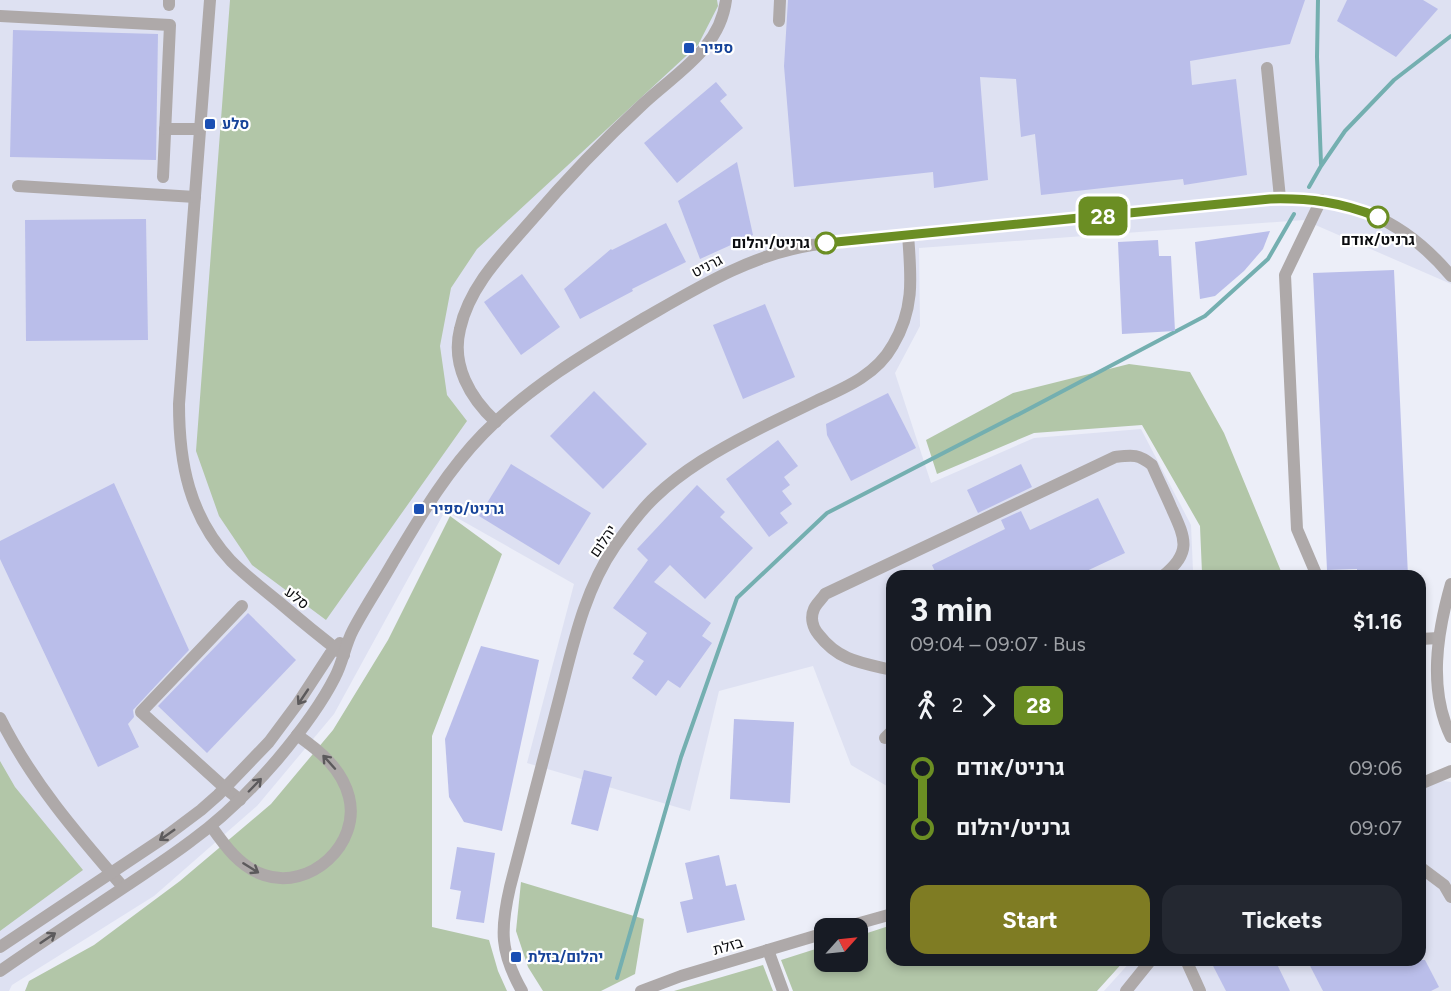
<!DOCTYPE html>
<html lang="en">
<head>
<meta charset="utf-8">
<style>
  :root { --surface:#171b24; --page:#242831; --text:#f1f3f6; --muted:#9ea1a6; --accent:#7f7c23 }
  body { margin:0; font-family:Figtree,Heebo,sans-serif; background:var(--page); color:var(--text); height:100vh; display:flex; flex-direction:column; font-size:22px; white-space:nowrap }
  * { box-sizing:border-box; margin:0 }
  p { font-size:20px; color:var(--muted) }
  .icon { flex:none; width:33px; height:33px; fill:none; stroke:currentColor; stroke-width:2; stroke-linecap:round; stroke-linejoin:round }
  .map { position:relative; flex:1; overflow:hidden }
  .details { position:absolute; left:886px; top:570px; width:540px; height:396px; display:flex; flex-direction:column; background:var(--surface); border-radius:18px; box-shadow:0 3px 9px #0003 }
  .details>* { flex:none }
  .badge { padding:0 12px; border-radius:9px; font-size:21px; line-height:39px }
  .needle { width:39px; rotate:63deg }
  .controls { position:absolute; left:814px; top:918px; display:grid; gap:12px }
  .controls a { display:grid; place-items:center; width:54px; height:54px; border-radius:12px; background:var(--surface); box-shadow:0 3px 9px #0003; font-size:30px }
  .map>.badge { position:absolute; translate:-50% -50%; box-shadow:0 0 0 3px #fff }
  .legs { display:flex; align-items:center; gap:9px; height:66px; padding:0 24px; font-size:20px }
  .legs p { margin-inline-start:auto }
  .summary { display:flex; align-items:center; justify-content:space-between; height:102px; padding:0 24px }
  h1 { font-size:33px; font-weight:700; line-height:45px }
  .button { display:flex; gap:12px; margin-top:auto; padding:12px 24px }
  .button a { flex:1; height:69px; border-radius:18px; background:var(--accent); color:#fff; font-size:24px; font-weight:700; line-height:69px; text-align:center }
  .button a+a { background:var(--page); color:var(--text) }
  ul { padding:0 24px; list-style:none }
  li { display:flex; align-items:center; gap:21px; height:60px; font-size:22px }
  li i { display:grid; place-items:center; width:9px; height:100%; margin:0 8px; background:currentColor }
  li i::after { content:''; width:15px; height:15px; margin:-8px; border:4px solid; border-radius:50%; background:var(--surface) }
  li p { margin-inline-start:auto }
  li:first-child i { background:linear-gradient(#0000 50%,currentColor 0) }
  li:last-child i { background:linear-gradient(currentColor 50%,#0000 0) }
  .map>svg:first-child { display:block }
  .built { fill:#dee1f2 }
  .green { fill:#b2c6a8 }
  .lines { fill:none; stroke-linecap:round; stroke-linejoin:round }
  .stream { stroke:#74afb0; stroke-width:4 }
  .building { fill:#babeea }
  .minor { stroke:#aea9a9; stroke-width:12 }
  .oneway { stroke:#5c5a5c }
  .line-1-casing { stroke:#fff; stroke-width:14 }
  .line-1 { stroke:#6b8e23; stroke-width:9 }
  .transit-dot { fill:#1a4fb4; stroke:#fff; stroke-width:2 }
  .stop-1-dot { fill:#fff; stroke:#6b8e23; stroke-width:3 }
  .labels { text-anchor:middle; stroke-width:4.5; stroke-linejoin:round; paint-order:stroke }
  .transit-label { font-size:15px; font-weight:bold; fill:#164399; stroke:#fff; text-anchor:start }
  .stop-label { font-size:15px; font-weight:bold; fill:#0b0c0f; stroke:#fff }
  .street-label { font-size:15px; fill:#0b0c0f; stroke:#fff }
</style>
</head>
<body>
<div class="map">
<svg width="1451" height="991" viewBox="0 0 1451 991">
  <rect width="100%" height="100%" fill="#eceef8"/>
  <!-- built -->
  <g class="built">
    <polygon points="0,0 1451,0 1451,284 1304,220 919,248 920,326 895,373 931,483 1034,438 1141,429 1191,525 1193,571 1191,576 892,576 892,789 851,765 813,666 719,691 690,811 527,763 574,584 445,511 334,714 257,806 154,896 12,985 9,991 0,991"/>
    <polygon points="1421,778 1451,782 1451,991 1104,991 1132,960 1420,960"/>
  </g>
  <!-- green -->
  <g class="green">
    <polygon points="230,0 717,0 718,6 698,45 477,249 451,288 440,346 447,395 467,421 326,620 252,565 219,516 196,451"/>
    <polygon points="1129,364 1190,372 1224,433 1283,576 1200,576 1202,573 1200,526 1142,425 1034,433 937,474 926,440 1013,393"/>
    <polygon points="450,516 502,554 432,736 432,927 489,940 498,971 507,991 25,991 29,981 94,945 180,881 271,804 333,730 388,640"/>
    <polygon points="0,761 15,787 83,870 0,931"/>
    <polygon points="521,882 644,919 635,974 601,991 543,991 528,967 516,931"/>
    <polygon points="892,925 892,960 1125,960 1097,991 793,991 781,960 825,946 825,962 858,962 858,936"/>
    <polygon points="763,965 773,991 674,991"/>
  </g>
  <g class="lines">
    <!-- stream -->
    <g class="stream">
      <polyline points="1318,0 1317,57 1321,164"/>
      <polyline points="1309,187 1321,166 1345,131 1394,80 1451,36"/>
      <polyline points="617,978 681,757 737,598 827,513 1025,411 1205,316 1268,259 1294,214"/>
    </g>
  </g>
  <!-- building -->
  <g class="building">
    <polygon points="788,0 1305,0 1290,44 1190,61 1192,85 1236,79 1247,175 1184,185 1183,179 1041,195 1035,134 1021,137 1016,79 980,77 988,180 934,188 933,172 794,187 784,66"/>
    <polygon points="1347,0 1423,0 1438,9 1396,57 1337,21"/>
    <polygon points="13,30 158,34 156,160 10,157"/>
    <polygon points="716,82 727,95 720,101 743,128 677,183 644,143"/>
    <polygon points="737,162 753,235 700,259 678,201"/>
    <polygon points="146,219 148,340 26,341 25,220"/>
    <polygon points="666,223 686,262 632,289 633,291 580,319 564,289 611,249 612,250"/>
    <polygon points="1270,231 1263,249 1244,271 1215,296 1200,299 1195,242"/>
    <polygon points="1158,240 1159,256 1171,256 1175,331 1122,334 1118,242"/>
    <polygon points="1394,270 1408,576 1357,576 1357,569 1327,570 1313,273"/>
    <polygon points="522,274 560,327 521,355 484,302"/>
    <polygon points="765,304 795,377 743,399 713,325"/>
    <polygon points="594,391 647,444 603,489 550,436"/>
    <polygon points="888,393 916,448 851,481 827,435 826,424"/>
    <polygon points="778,440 798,466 784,477 790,485 782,491 792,504 780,513 788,523 769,537 726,479"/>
    <polygon points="511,464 591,513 559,565 479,516"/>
    <polygon points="1021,464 1032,487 978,513 967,490"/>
    <polygon points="114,483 189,650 133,710 134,717 128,724 139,747 98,767 0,559 0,541"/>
    <polygon points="697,485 725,512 720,517 753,548 705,599 670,565 654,582 711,623 702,636 712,643 680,688 668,680 656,696 632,678 644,661 633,654 647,633 613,608 648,560 637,549"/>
    <polygon points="1098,498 1125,553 1076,576 1004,576 1002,571 993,576 937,576 932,565 1005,529 1001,520 1021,511 1030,530"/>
    <polygon points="248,613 296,660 207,753 158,706"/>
    <polygon points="481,646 539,660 502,831 464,822 449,797 445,739"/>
    <polygon points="734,719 794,722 790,803 730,799"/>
    <polygon points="584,770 612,777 598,831 571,824"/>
    <polygon points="457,847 495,853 484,923 456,919 461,891 450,889"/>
    <polygon points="719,855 726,886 736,884 745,920 687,933 680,902 693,899 685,863"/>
    <polygon points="1210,960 1275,960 1290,991 1226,991"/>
    <polygon points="1307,960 1425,960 1439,987 1431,991 1323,991"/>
  </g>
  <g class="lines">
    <!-- minor -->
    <g class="minor">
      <path d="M210 0 179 404C179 463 189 516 231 561 246 576 263 589 280 603 301 621 322 638 344 655"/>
      <polyline points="169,5 169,0"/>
      <polyline points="0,16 170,25 163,177"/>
      <polyline points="779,21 780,0"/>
      <polyline points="1267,68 1280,198"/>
      <polyline points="165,129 200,129"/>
      <polyline points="18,186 195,197"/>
      <path d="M496 422C470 398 451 365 460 329 469 287 502 254 529 223 565 181 603 141 643 104 676 73 720 49 726 0"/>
      <polyline points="1317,576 1297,529 1285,275 1321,200"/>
      <path d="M1451 584C1437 633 1428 689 1451 737"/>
      <polyline points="1420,639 1439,638"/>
      <path d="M892 670C862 663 839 661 819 635 813 628 810 618 814 609 816 604 822 599 825 594L1115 457C1133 455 1138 454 1152 465 1158 479 1165 493 1171 507 1185 538 1193 552 1163 576"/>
      <path d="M0 718C32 782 77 834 123 887"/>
      <polyline points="885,738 892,731"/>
      <polyline points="1420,784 1451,771"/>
      <polyline points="240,800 225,788 141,712 242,606"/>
      <path d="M211 826C225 846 240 867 264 875 310 891 361 844 349 797 342 769 320 751 297 735"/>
      <polyline points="1420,867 1444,885 1451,897"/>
      <polyline points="842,928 892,914"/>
      <polyline points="0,947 165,837 201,810 218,795 269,742 298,703 330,654 340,643"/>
      <polyline points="768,950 783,991"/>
      <polyline points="1186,960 1200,991"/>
      <path d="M0 971C42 942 84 914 126 886 148 871 170 857 191 841 223 818 251 790 277 760 298 735 320 707 335 677 343 662 345 645 353 630 365 607 380 585 393 562 420 517 446 472 483 434 530 386 586 353 643 319 697 288 750 255 812 245L1270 199C1347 197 1401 216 1451 276"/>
      <path d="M522 991C500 952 500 930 510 887 526 826 542 764 558 703 572 650 583 592 615 546 627 529 640 511 655 497 683 470 718 450 753 432 774 421 796 411 818 400 847 387 877 374 893 345 915 308 911 276 908 235"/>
      <polyline points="641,991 681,976 825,933"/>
      <polyline points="1126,991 1151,960"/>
    </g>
  </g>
  <!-- one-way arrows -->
  <defs><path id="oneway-shaft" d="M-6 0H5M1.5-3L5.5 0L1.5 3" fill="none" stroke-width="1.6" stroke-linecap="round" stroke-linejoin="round" transform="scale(1.5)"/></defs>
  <g class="oneway">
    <use href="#oneway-shaft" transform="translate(303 697) rotate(124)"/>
    <use href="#oneway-shaft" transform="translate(329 762) rotate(-132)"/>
    <use href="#oneway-shaft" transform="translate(255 785) rotate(-46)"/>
    <use href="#oneway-shaft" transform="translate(167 835) rotate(145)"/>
    <use href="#oneway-shaft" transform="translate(251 868) rotate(32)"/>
    <use href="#oneway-shaft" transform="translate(48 938) rotate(-34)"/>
  </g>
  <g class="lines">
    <defs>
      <path id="line-1" d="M826 243 1270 199C1309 198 1341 202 1378 217"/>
    </defs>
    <!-- line-1 casing -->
    <use href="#line-1" class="line-1-casing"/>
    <!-- line-1 -->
    <use href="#line-1" class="line-1"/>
  </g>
  <!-- markers -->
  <g class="transit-dot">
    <rect x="683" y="42" width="12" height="12" rx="3"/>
    <rect x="204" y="118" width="12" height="12" rx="3"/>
    <rect x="413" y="503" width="12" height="12" rx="3"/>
    <rect x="510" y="951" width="12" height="12" rx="3"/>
  </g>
  <g class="stop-1-dot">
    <circle cx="1378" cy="217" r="10"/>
    <circle cx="826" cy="243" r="10"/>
  </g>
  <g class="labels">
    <!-- transit labels -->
    <g class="transit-label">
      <text x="701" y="53">ספיר</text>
      <text x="222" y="129">סלע</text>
      <text x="431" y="514">גרניט/ספיר</text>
      <text x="528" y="962">יהלום/בזלת</text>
    </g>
    <!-- stop labels -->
    <g class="stop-label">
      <text x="1378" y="245">גרניט/אודם</text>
      <text x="810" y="248" text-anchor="end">גרניט/יהלום</text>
    </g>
    <!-- street labels -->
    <g class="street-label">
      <text transform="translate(707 266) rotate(-27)" y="5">גרניט</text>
      <text transform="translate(603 541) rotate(-56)" y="5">יהלום</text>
      <text transform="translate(297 598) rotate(39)" y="5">סלע</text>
      <text transform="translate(728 946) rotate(-16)" y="5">בזלת</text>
    </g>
  </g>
</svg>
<div class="controls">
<a><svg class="needle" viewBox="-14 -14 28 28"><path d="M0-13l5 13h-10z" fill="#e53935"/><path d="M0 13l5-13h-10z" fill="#9ea1a6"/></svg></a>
</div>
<b class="badge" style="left:1103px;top:216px;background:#6b8e23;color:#fff">28</b>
<section class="details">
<div class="summary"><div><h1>3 min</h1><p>09:04 – 09:07 · Bus</p></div><b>$1.16</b></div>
<div class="legs"><svg class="icon" aria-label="walk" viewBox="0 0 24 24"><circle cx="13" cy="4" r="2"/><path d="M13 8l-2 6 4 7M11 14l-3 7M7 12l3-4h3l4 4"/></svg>2<svg class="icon" aria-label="forward" viewBox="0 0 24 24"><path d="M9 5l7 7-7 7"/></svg><b class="badge" style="background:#6b8e23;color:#fff">28</b></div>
<ul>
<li><i style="color:#6b8e23"></i><b>גרניט/אודם</b><p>09:06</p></li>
<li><i style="color:#6b8e23"></i><b>גרניט/יהלום</b><p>09:07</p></li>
</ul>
<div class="button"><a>Start</a><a>Tickets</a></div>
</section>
</div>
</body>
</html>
